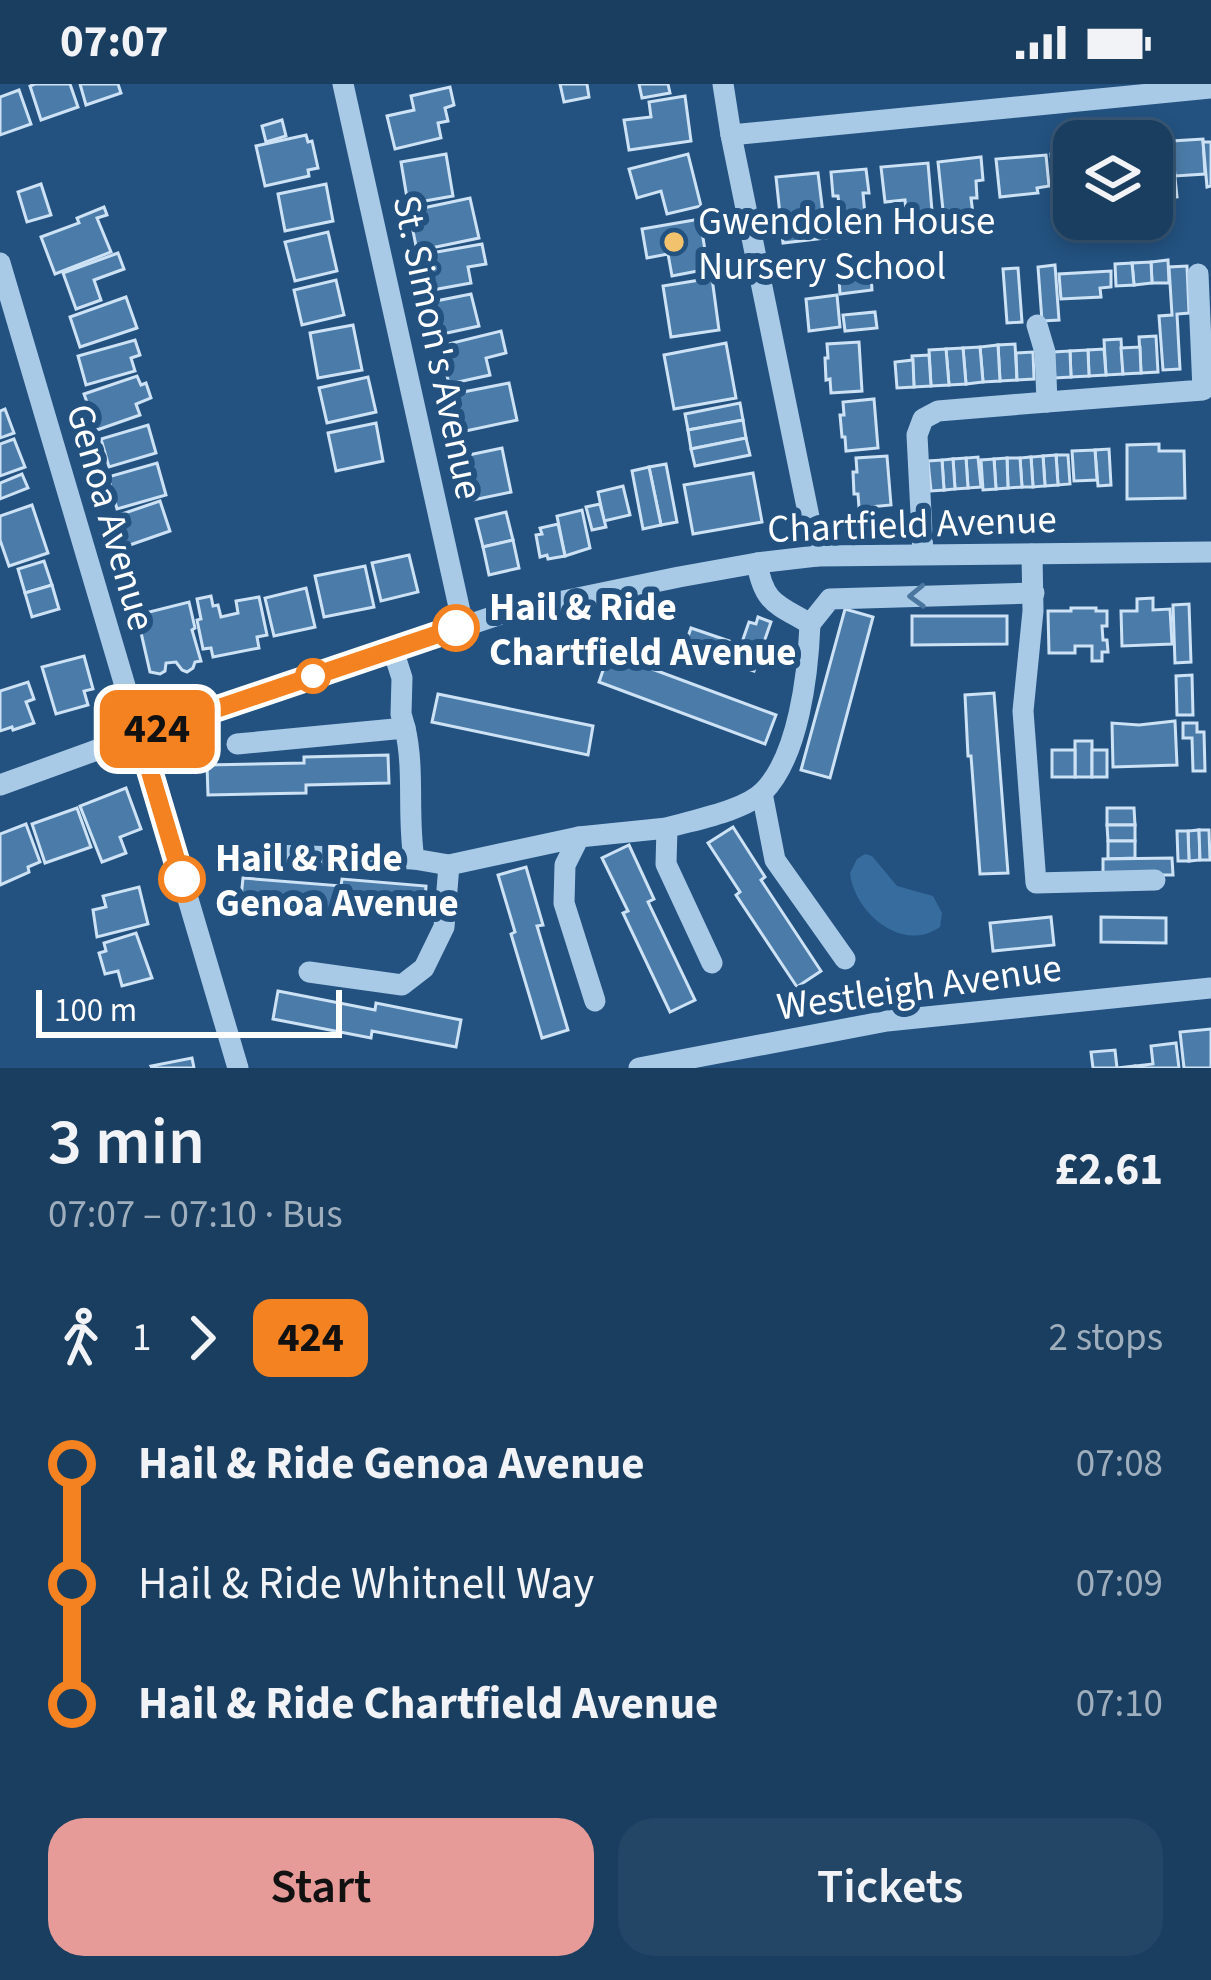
<!DOCTYPE html>
<html lang="en">
<head>
<meta charset="utf-8">
<style>
  :root { --surface:#1a3e60; --page:#234566; --text:#f1f3f6; --muted:#9faebd; --line:#385775; --accent:#e69b98 }
  body { margin:0; font-family:"Source Sans 3",sans-serif; background:var(--page); color:var(--text); height:100vh; display:flex; flex-direction:column; font-size:45px; white-space:nowrap }
  * { box-sizing:border-box; margin:0 }
  p { font-size:39px; color:var(--muted) }
  .icon { flex:none; width:66px; height:66px; fill:none; stroke:currentColor; stroke-width:2; stroke-linecap:round; stroke-linejoin:round }
  .map { position:relative; height:984px; overflow:hidden }
  .side { display:flex; flex-direction:column; background:var(--surface); flex:1 }
  .side>* { flex:none }
  .badge { padding:0 24px; border-radius:18px; font-size:42px; line-height:78px }
  .controls { position:absolute; left:1053px; top:36px; display:grid; gap:24px }
  .controls a { display:grid; place-items:center; width:120px; height:120px; border-radius:24px; background:var(--surface); box-shadow:0 6px 18px #0003,0 0 0 3px var(--line); font-size:60px }
  .scale { position:absolute; left:36px; bottom:30px; width:306px; box-sizing:border-box; padding-left:12px; border:6px solid #fff; border-top:0; font-size:33px; line-height:42px; white-space:nowrap; color:#fff; -webkit-text-stroke:9px #235280; paint-order:stroke }
  .map>.badge { position:absolute; translate:-50% -50%; box-shadow:0 0 0 6px #fff }
  .legs { display:flex; align-items:center; gap:18px; height:132px; padding:0 48px; font-size:39px }
  .legs p { margin-inline-start:auto }
  .headline { display:flex; align-items:center; justify-content:space-between; height:204px; padding:0 48px }
  h1 { font-size:66px; font-weight:600; line-height:90px }
  .button { display:flex; gap:24px; margin-top:auto; padding:24px 48px }
  .button a { flex:1; height:138px; border-radius:36px; background:var(--accent); color:#111; font-size:48px; font-weight:600; line-height:138px; text-align:center }
  .button a+a { background:var(--page); color:var(--text) }
  ul { padding:0 48px; list-style:none }
  li { display:flex; align-items:center; gap:42px; height:120px; font-size:45px }
  li i { display:grid; place-items:center; width:18px; height:100%; margin:0 15px; background:currentColor }
  li i::after { content:''; width:30px; height:30px; margin:-15px; border:9px solid; border-radius:50%; background:var(--surface) }
  li p { margin-inline-start:auto }
  li:first-child i { background:linear-gradient(#0000 50%,currentColor 0) }
  li:last-child i { background:linear-gradient(currentColor 50%,#0000 0) }
  .status { display:flex; justify-content:space-between; align-items:center; height:84px; padding:0 60px; background:var(--surface); direction:ltr }
  .status svg { height:33px; fill:currentColor }
  .map>svg:first-child { display:block }
  .green { fill:#376c9e }
  .building { fill:#4b7ca9; stroke:#cde2f5; stroke-width:3 }
  .lines { fill:none; stroke-linecap:round; stroke-linejoin:round }
  .minor { stroke:#a9cae7; stroke-width:21 }
  .oneway { stroke:#4b769f }
  .line-1-casing { stroke:#fff; stroke-width:27 }
  .line-1 { stroke:#f58220; stroke-width:18 }
  .poi-dot { fill:#f2c26c; stroke:#235280; stroke-width:4.5 }
  .stop-1-dot { fill:#fff; stroke:#f58220; stroke-width:6 }
  .labels { text-anchor:middle; stroke-width:12; stroke-linejoin:round; paint-order:stroke }
  .poi-label { font-size:39px; fill:#fff; stroke:#235280; text-anchor:start }
  .street-label { font-size:39px; fill:#fff; stroke:#235280 }
  .stop-label { font-size:39px; font-weight:bold; fill:#fff; stroke:#235280; text-anchor:start }
</style>
</head>
<body>
<div class="status"><b>07:07</b><svg viewBox="0 0 49 12"><path d="M0 12V9h3v3zM5 12V6h3v6zM10 12V3h3v9zM15 12V0h3v12zM26 1h20v11H26zM47 4h2v5h-2z"/></svg></div>
<div class="map">
<svg width="1211" height="984" viewBox="0 0 1211 984">
  <rect width="100%" height="100%" fill="#235280"/>
  <!-- green -->
  <path class="green" d="M865 770 872 772 897 802 933 812 942 829 940 843C902 870 854 828 850 789L857 775Z"/>
  <!-- building -->
  <g class="building">
    <polygon points="35,0 70,0 78,23 41,36 30,2"/>
    <polygon points="80,0 118,0 121,9 86,21"/>
    <polygon points="560,0 587,0 589,13 564,18"/>
    <polygon points="639,0 668,0 670,9 642,14"/>
    <polygon points="450,3 454,21 445,24 448,37 438,39 441,54 395,65 387,32 414,26 411,12"/>
    <polygon points="19,6 31,40 0,51 0,13"/>
    <polygon points="685,12 691,57 629,66 624,36 651,33 649,18"/>
    <polygon points="282,36 286,52 266,58 262,42"/>
    <polygon points="306,51 308,58 312,57 318,84 308,86 309,92 265,102 256,62"/>
    <polygon points="1203,55 1205,90 1175,92 1172,57"/>
    <polygon points="1203,58 1211,58 1211,102 1207,103"/>
    <polygon points="1172,65 1177,113 1152,115 1152,66"/>
    <polygon points="1074,67 1074,100 1054,102 1051,70"/>
    <polygon points="446,70 453,112 408,120 401,78"/>
    <polygon points="688,70 701,122 667,130 661,107 637,114 629,85"/>
    <polygon points="1046,71 1049,102 1037,104 1038,109 1000,113 996,75"/>
    <polygon points="981,73 983,96 976,97 977,114 971,114 973,130 966,130 967,138 956,140 955,135 944,136 938,78"/>
    <polygon points="928,79 933,139 907,142 905,116 885,118 881,83"/>
    <polygon points="866,85 869,109 863,109 866,142 842,145 838,112 833,112 831,88"/>
    <polygon points="818,89 826,154 783,159 776,93"/>
    <polygon points="41,100 51,131 27,138 18,108"/>
    <polygon points="326,100 333,137 285,147 278,110"/>
    <polygon points="470,114 479,154 417,167 409,127"/>
    <polygon points="104,123 107,131 97,134 111,168 55,190 41,153 79,139 77,134"/>
    <polygon points="700,135 708,185 672,192 668,170 647,174 642,145"/>
    <polygon points="328,148 337,187 295,197 285,158"/>
    <polygon points="482,160 486,180 468,183 471,199 427,207 420,171"/>
    <polygon points="118,169 124,185 94,196 101,216 76,225 63,189"/>
    <polygon points="1168,176 1169,199 1152,199 1151,178"/>
    <polygon points="1151,178 1152,199 1134,201 1132,179"/>
    <polygon points="1132,179 1134,201 1116,202 1115,180"/>
    <polygon points="1055,181 1059,236 1042,237 1038,183"/>
    <polygon points="1187,182 1189,229 1177,230 1180,285 1163,286 1159,232 1172,231 1169,183"/>
    <polygon points="1018,184 1022,238 1007,239 1003,185"/>
    <polygon points="1111,187 1111,203 1100,204 1101,213 1061,215 1059,190"/>
    <polygon points="871,190 872,206 840,210 839,194"/>
    <polygon points="712,194 719,246 671,253 663,202"/>
    <polygon points="336,196 344,231 302,241 294,206"/>
    <polygon points="471,210 479,242 438,251 431,218"/>
    <polygon points="837,211 840,243 809,247 806,215"/>
    <polygon points="126,213 137,244 80,263 70,233"/>
    <polygon points="875,228 877,244 845,247 843,231"/>
    <polygon points="353,241 362,286 318,294 310,249"/>
    <polygon points="501,247 506,269 486,274 490,291 449,300 440,262"/>
    <polygon points="1156,252 1158,288 1141,289 1139,253"/>
    <polygon points="1121,255 1123,290 1106,291 1104,256"/>
    <polygon points="135,256 140,271 131,274 135,287 86,301 78,272"/>
    <polygon points="859,258 862,307 831,309 830,295 826,296 825,274 828,274 827,260"/>
    <polygon points="726,259 736,314 674,325 664,271"/>
    <polygon points="1015,260 1017,296 1000,297 998,261"/>
    <polygon points="998,261 1000,297 983,298 980,263"/>
    <polygon points="980,263 983,298 966,300 963,264"/>
    <polygon points="1140,263 1141,289 1123,290 1121,264"/>
    <polygon points="963,264 966,300 949,301 946,265"/>
    <polygon points="946,265 949,301 931,302 929,266"/>
    <polygon points="1104,265 1106,291 1089,292 1088,266"/>
    <polygon points="1088,266 1089,292 1071,293 1070,267"/>
    <polygon points="1070,267 1071,293 1055,294 1053,268"/>
    <polygon points="1033,268 1034,295 1017,296 1016,269"/>
    <polygon points="929,271 931,302 914,303 912,272"/>
    <polygon points="913,276 914,303 897,304 895,278"/>
    <polygon points="137,292 141,301 146,299 151,314 136,320 140,331 97,346 84,310"/>
    <polygon points="368,293 376,328 327,339 319,304"/>
    <polygon points="509,299 517,336 461,348 453,310"/>
    <polygon points="874,315 878,364 846,367 845,353 842,353 840,331 844,331 843,318"/>
    <polygon points="740,319 743,336 688,346 685,330"/>
    <polygon points="5,325 14,349 0,354 0,327"/>
    <polygon points="743,336 746,354 691,365 688,346"/>
    <polygon points="376,339 383,377 336,387 328,349"/>
    <polygon points="148,341 156,369 109,383 101,355"/>
    <polygon points="746,354 750,371 695,382 691,365"/>
    <polygon points="14,355 25,383 0,392 0,360"/>
    <polygon points="1159,360 1159,367 1184,367 1185,414 1127,415 1127,361"/>
    <polygon points="502,364 511,408 473,416 464,372"/>
    <polygon points="1109,365 1111,401 1098,402 1095,366"/>
    <polygon points="1095,366 1097,396 1074,397 1072,367"/>
    <polygon points="1056,371 1068,371 1070,400 1058,401"/>
    <polygon points="1056,371 1058,401 1045,402 1043,372"/>
    <polygon points="887,372 891,421 859,424 858,410 854,410 853,388 857,388 856,374"/>
    <polygon points="1043,372 1045,402 1033,403 1031,373"/>
    <polygon points="978,373 981,403 968,404 966,374"/>
    <polygon points="1031,373 1033,403 1022,403 1020,374"/>
    <polygon points="966,374 968,404 955,405 953,375"/>
    <polygon points="1007,374 1020,374 1022,403 1008,404"/>
    <polygon points="1007,374 1008,404 996,405 994,375"/>
    <polygon points="953,375 955,405 944,406 942,376"/>
    <polygon points="994,375 996,405 983,406 981,376"/>
    <polygon points="942,376 944,406 931,407 928,377"/>
    <polygon points="157,379 166,411 117,425 108,393"/>
    <polygon points="666,380 677,438 661,441 649,383"/>
    <polygon points="649,383 661,441 643,445 632,387"/>
    <polygon points="753,389 762,438 693,450 684,401"/>
    <polygon points="22,390 28,404 0,415 0,399"/>
    <polygon points="623,402 630,431 604,437 598,408"/>
    <polygon points="160,417 170,447 127,462 116,432"/>
    <polygon points="600,420 606,443 592,446 586,423"/>
    <polygon points="32,421 48,469 9,482 0,456 0,432"/>
    <polygon points="582,426 590,464 565,472 557,432"/>
    <polygon points="506,428 513,456 483,463 476,435"/>
    <polygon points="558,440 565,472 548,475 547,471 540,473 536,451 542,450 540,444"/>
    <polygon points="513,456 519,484 489,491 483,463"/>
    <polygon points="409,471 418,508 381,517 372,479"/>
    <polygon points="44,477 52,501 25,509 18,485"/>
    <polygon points="365,482 374,523 324,533 315,492"/>
    <polygon points="52,501 59,525 32,533 25,509"/>
    <polygon points="306,504 315,543 274,552 265,514"/>
    <polygon points="211,512 213,522 218,521 221,533 238,529 236,517 259,513 267,551 257,553 259,564 213,573 211,564 203,565 197,536 201,535 197,515"/>
    <polygon points="1153,514 1153,526 1170,525 1172,560 1122,562 1121,527 1137,527 1137,515"/>
    <polygon points="189,518 195,544 192,546 201,577 195,578 193,584 187,588 182,586 176,578 166,579 165,587 160,590 150,588 137,531"/>
    <polygon points="1189,520 1191,578 1175,579 1173,521"/>
    <polygon points="1071,524 1096,524 1096,527 1107,527 1107,542 1102,542 1103,556 1107,556 1108,568 1102,568 1102,577 1092,577 1092,562 1075,562 1075,569 1049,569 1048,527 1071,527"/>
    <polygon points="845,525 873,533 830,694 801,686"/>
    <polygon points="912,532 1007,532 1007,560 912,561"/>
    <polygon points="758,533 771,538 754,587 734,580 735,577 684,564 691,544 741,561 749,538 756,540"/>
    <polygon points="609,569 776,631 765,660 599,598"/>
    <polygon points="84,572 93,605 84,607 88,621 56,630 42,583"/>
    <polygon points="1192,591 1193,631 1177,631 1176,592"/>
    <polygon points="28,598 34,615 26,618 34,639 13,646 12,643 0,647 0,607"/>
    <polygon points="994,609 1008,789 980,790 971,672 968,672 965,611"/>
    <polygon points="438,610 593,642 588,671 432,638"/>
    <polygon points="1175,637 1177,681 1113,683 1112,639 1139,641"/>
    <polygon points="1183,639 1197,639 1197,648 1204,648 1205,687 1193,687 1192,654 1183,654"/>
    <rect x="1075" y="657" width="17" height="36"/>
    <rect x="1052" y="666" width="23" height="27"/>
    <rect x="1092" y="666" width="15" height="27"/>
    <polygon points="388,671 389,699 306,701 306,709 208,711 207,681 304,679 304,673"/>
    <polygon points="126,704 141,745 120,753 126,769 102,778 80,722"/>
    <polygon points="77,724 91,763 45,779 32,740"/>
    <polygon points="1107,724 1134,724 1135,741 1107,741"/>
    <polygon points="26,740 40,778 28,783 29,788 0,801 0,750"/>
    <polygon points="1107,741 1135,741 1135,757 1108,757"/>
    <polygon points="733,743 765,793 761,796 821,887 797,903 736,811 740,808 708,759"/>
    <polygon points="1199,746 1200,776 1189,777 1188,747"/>
    <polygon points="1199,746 1209,746 1210,776 1200,776"/>
    <polygon points="1177,747 1188,747 1189,777 1178,777"/>
    <polygon points="1108,757 1135,757 1135,774 1108,775"/>
    <polygon points="629,761 654,815 648,818 695,916 670,928 623,829 628,827 602,774"/>
    <polygon points="1172,774 1173,791 1103,791 1103,775"/>
    <polygon points="526,783 543,841 537,842 568,946 542,954 511,850 515,848 498,791"/>
    <polygon points="243,794 341,802 342,795 426,802 424,831 339,824 339,832 240,823"/>
    <polygon points="139,803 148,840 97,853 93,826 106,823 103,812"/>
    <polygon points="1051,833 1054,861 993,867 990,839"/>
    <polygon points="1101,833 1166,834 1166,859 1101,858"/>
    <polygon points="136,849 152,894 122,902 118,887 105,890 99,869 106,867 104,859"/>
    <polygon points="278,907 375,926 376,919 461,936 456,963 372,947 371,954 273,935"/>
    <polygon points="1211,945 1211,984 1184,984 1180,948"/>
    <polygon points="1176,959 1179,984 1135,984 1135,982 1153,980 1151,962"/>
    <polygon points="1115,966 1117,984 1135,982 1135,984 1093,984 1091,968"/>
    <polygon points="192,974 194,984 152,984 151,982"/>
  </g>
  <g class="lines">
    <!-- minor -->
    <g class="minor">
      <polyline points="343,0 463,541"/>
      <polyline points="723,0 731,51 817,472"/>
      <polyline points="731,51 1211,4"/>
      <polyline points="0,179 238,984"/>
      <polyline points="1047,318 1203,306 1198,190"/>
      <polyline points="923,469 917,351 923,335 938,327 1047,318 1045,268 1037,241"/>
      <polyline points="1032,470 1033,527 1023,627 1036,799 1155,796"/>
      <polyline points="810,540 830,515 1034,509"/>
      <path d="M405 644C415 687 407 731 414 775L449 781"/>
      <polyline points="237,660 405,644 401,630 402,594 393,566"/>
      <polyline points="0,701 119,658 501,530 679,493 757,479 817,472 1211,468"/>
      <polyline points="762,709 775,776 845,875"/>
      <polyline points="269,771 414,775"/>
      <path d="M712 879 666 780 667 744C693 736 744 727 763 708 799 672 808 589 810 540 777 520 764 520 757 479"/>
      <polyline points="309,888 402,901 424,884 444,843 449,781 579,753"/>
      <polyline points="595,917 564,819 565,781 579,753 667,744"/>
      <polyline points="639,984 887,937 1211,904"/>
    </g>
  </g>
  <!-- one-way arrows -->
  <defs><path id="oneway-chevron" d="M-2-3.5L2.5 0L-2 3.5" fill="none" stroke-width="1.6" stroke-linecap="round" stroke-linejoin="round" transform="scale(3)"/></defs>
  <use class="oneway" href="#oneway-chevron" transform="translate(917 512) rotate(178)"/>
  <g class="lines">
    <defs>
      <polyline id="line-1" points="182,795 139,651 456,544"/>
    </defs>
    <!-- line-1 casing -->
    <use href="#line-1" class="line-1-casing"/>
    <!-- line-1 -->
    <use href="#line-1" class="line-1"/>
  </g>
  <!-- markers -->
  <circle class="poi-dot" cx="674" cy="158" r="12"/>
  <g class="stop-1-dot">
    <circle cx="456" cy="544" r="21"/>
    <circle cx="313" cy="592" r="15"/>
    <circle cx="182" cy="795" r="21"/>
  </g>
  <g class="labels">
    <!-- poi labels -->
    <g class="poi-label">
      <text x="698" y="150">Gwendolen House<tspan x="698" dy="45">Nursery School</tspan></text>
    </g>
    <!-- street labels -->
    <g class="street-label">
      <text transform="translate(439 263) rotate(78)" y="14">St. Simon's Avenue</text>
      <text transform="translate(112 433) rotate(74)" y="14">Genoa Avenue</text>
      <text transform="translate(912 439) rotate(-2)" y="14">Chartfield Avenue</text>
      <text transform="translate(919 902) rotate(-8)" y="14">Westleigh Avenue</text>
    </g>
    <!-- stop labels -->
    <g class="stop-label">
      <text x="489" y="536">Hail &amp; Ride<tspan x="489" dy="45">Chartfield Avenue</tspan></text>
      <text x="215" y="787">Hail &amp; Ride<tspan x="215" dy="45">Genoa Avenue</tspan></text>
    </g>
  </g>
</svg>
<div class="controls">
<a><svg class="icon" aria-label="layers" viewBox="0 0 24 24"><path d="M12 4l9 5-9 5-9-5zM3 14l9 5 9-5"/></svg></a>
</div>
<div class="scale">100 m</div>
<b class="badge" style="left:157px;top:645px;background:#f58220;color:#111">424</b>
</div>
<section class="side">
<div class="headline"><div><h1>3 min</h1><p>07:07 – 07:10 · Bus</p></div><b>£2.61</b></div>
<div class="legs"><svg class="icon" aria-label="walk" viewBox="0 0 24 24"><circle cx="13" cy="4" r="2"/><path d="M13 8l-2 6 4 7M11 14l-3 7M7 12l3-4h3l4 4"/></svg>1<svg class="icon" aria-label="forward" viewBox="0 0 24 24"><path d="M9 5l7 7-7 7"/></svg><b class="badge" style="background:#f58220;color:#111">424</b><p>2 stops</p></div>
<ul>
<li><i style="color:#f58220"></i><b>Hail &amp; Ride Genoa Avenue</b><p>07:08</p></li>
<li><i style="color:#f58220"></i><span>Hail &amp; Ride Whitnell Way</span><p>07:09</p></li>
<li><i style="color:#f58220"></i><b>Hail &amp; Ride Chartfield Avenue</b><p>07:10</p></li>
</ul>
<div class="button"><a>Start</a><a>Tickets</a></div>
</section>
</body>
</html>
